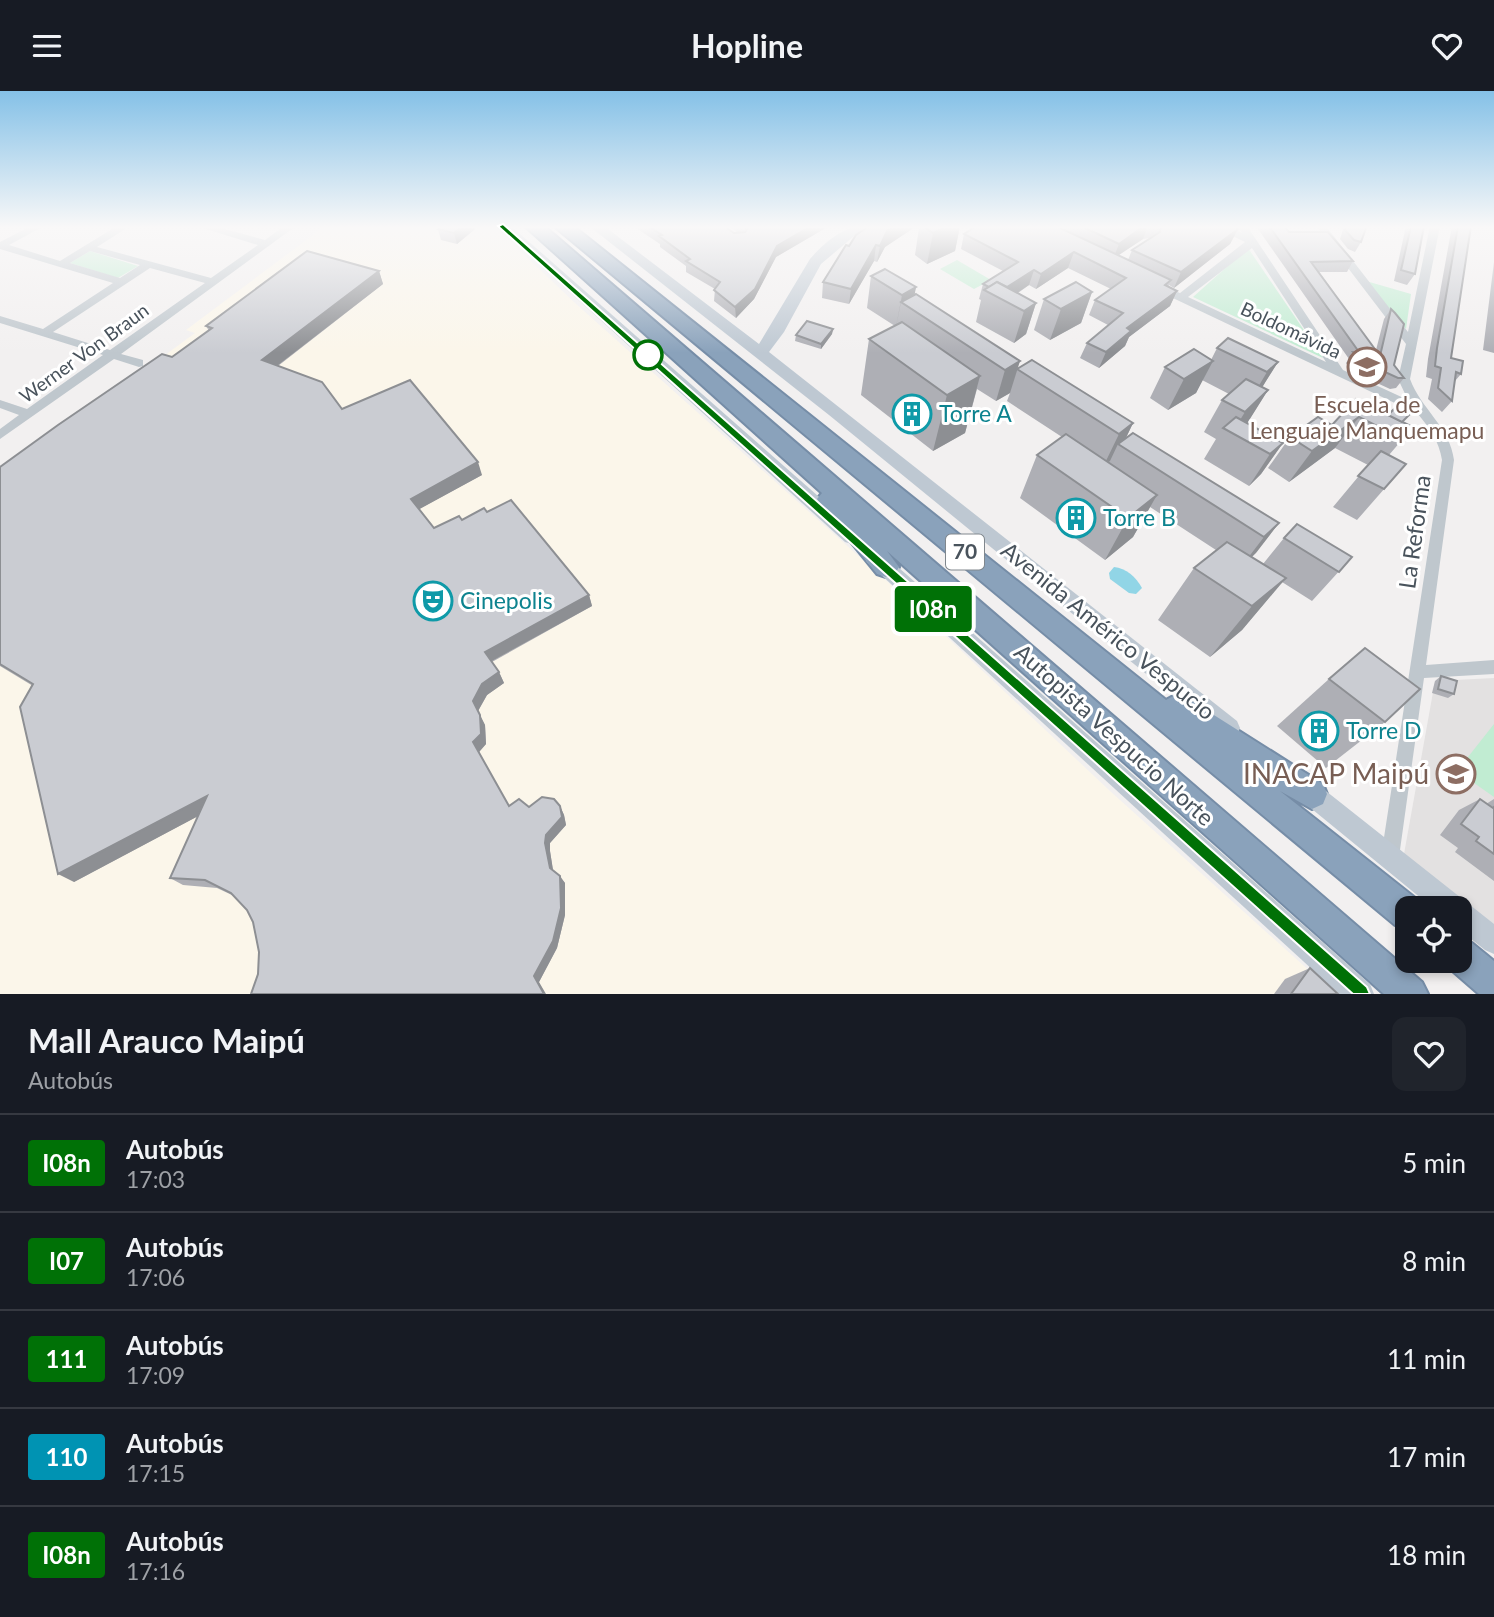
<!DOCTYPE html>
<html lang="es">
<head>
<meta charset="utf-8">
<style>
  :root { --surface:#171b24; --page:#20242c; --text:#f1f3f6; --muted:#9ea1a6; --line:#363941 }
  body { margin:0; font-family:Lato,sans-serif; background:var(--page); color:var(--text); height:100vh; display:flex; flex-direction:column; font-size:26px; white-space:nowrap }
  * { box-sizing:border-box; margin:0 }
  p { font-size:23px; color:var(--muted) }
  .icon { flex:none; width:38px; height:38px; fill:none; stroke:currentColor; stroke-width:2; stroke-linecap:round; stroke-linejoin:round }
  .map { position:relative; height:903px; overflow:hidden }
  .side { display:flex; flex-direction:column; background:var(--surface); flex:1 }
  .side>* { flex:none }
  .badge { padding:0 14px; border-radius:5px; font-size:24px; line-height:46px }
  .controls { position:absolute; left:1395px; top:805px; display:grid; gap:14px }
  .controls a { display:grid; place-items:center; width:77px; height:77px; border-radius:14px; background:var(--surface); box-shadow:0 4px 10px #0003; font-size:35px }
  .map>.badge { position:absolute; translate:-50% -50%; box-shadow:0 0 0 4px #fff }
  .round { display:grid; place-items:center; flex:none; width:74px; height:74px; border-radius:14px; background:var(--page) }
  .headline { display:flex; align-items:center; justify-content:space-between; height:119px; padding:0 28px }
  h1 { font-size:33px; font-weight:700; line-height:52px }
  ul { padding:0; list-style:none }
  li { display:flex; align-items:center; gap:21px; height:98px; padding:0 28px; border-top:2px solid var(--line) }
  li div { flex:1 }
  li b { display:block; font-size:26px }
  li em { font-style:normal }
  li .badge { min-width:77px; font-weight:700; text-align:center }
  header { display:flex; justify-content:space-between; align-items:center; height:91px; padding:0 28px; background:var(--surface); font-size:32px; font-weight:700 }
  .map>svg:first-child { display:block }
  .commercial { fill:#fbf6ea }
  .education { fill:#e3e1e1 }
  .green { fill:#c1ecd2 }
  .water { fill:#91d5e6 }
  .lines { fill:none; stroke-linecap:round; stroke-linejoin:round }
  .highway-casing { stroke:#768da7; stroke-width:4 }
  .street { fill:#bfc7cd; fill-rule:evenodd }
  .secondary { fill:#bec8d2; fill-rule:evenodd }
  .highway { fill:#8aa2bb; fill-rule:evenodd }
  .wall { fill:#aeafb5; fill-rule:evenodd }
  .shaded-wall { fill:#8d8f93 }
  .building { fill:#caccd2; stroke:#8d8f93; stroke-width:2 }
  .line { fill:#007106; stroke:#fff; stroke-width:2 }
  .stop-dot { fill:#fff; stroke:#007106; stroke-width:3.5 }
  .labels { text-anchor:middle; stroke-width:6; stroke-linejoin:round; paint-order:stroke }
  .far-street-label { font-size:19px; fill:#49535c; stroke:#fff }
  .shield { fill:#fff; stroke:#80878d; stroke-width:2 }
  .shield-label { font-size:21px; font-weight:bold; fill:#49535c }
  .education-label { font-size:23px; fill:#785e54; stroke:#fff }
  .culture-label { font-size:23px; fill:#0d838f; stroke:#fff; text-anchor:start }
  .street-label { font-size:23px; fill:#49535c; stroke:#fff }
  .near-education-label { font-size:28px; fill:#785e54; stroke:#fff; text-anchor:end }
</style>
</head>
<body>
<header><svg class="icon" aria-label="menu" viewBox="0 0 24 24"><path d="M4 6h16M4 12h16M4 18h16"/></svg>Hopline<svg class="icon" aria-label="heart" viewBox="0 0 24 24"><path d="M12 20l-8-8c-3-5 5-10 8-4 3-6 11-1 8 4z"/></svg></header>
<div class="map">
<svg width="1494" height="903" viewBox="0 0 1494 903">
  <rect width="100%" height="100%" fill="#f2f0f0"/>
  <!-- commercial -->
  <polygon class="commercial" points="325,135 494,135 575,212 900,502 1110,700 1335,903 0,903 0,386 195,242 186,239"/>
  <!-- education -->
  <polygon class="education" points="1494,587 1494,835 1404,763 1435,590"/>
  <!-- green -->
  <g class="green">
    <polygon points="1248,157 1323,267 1193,206"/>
    <polygon points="90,160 138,175 118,187 70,172"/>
    <polygon points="957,169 991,189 974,198 940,178"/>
    <polygon points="1366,190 1411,203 1406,238"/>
    <polygon points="1494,633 1494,706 1457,680"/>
  </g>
  <!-- water -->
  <path class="water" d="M1114 476C1126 477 1136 486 1142 497L1136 503 1129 502 1110 488 1109 482Z"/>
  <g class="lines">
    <defs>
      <g id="highway">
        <polygon points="525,135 544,135 1422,891 1428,903 1384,903 887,460 899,476 895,483 886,486 877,483 821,414 817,408 822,402"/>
        <polygon points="554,135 573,135 1166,609 1177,603 1187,607 1323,693 1327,703 1323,713 1312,718 1280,700 1419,810 1422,817 1407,817 1407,839 1395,834"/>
        <polygon points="1460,847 1472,852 1494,870 1494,903 1479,903 1448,876 1445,870 1460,870"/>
      </g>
    </defs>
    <!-- highway casing -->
    <use href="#highway" class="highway-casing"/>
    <!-- street -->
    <g class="street">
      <path d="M31 135H44L9 154 60 170 117 135H130L97 156 211 187 258 154 196 135H214L265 149 284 135H296L121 263 143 269V275L139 276 114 268 0 348V338L19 324 0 317V309L27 318 103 264 0 232V225L43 238 113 192 0 158V151ZM90 160 140 174 120 187 70 172ZM150 177 205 192 110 259 53 241Z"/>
      <polygon points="1066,135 1078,135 1058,149 1052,149 1052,145"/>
      <path d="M1212 135H1226L1242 142 1237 135H1247L1343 279 1408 309 1398 288 1406 253 1316 135H1326L1408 241 1430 135H1440L1410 288C1421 318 1450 336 1454 369L1426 574 1494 569V583L1424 587 1399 766 1396 772 1390 775 1384 772 1381 766 1442 369C1439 350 1430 338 1418 323L1156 199 1155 197 1160 194 1180 202 1245 151ZM1252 157 1326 271 1188 206Z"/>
    </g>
    <!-- secondary -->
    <g class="secondary">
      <polygon points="497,135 511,135 859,441 862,446 859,451 852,453 845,451"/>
      <path d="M589 135H604L759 253 810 168C825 151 843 135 866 135L821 173 784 241 769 261 1237 630 1240 637 1237 644 1229 647 1221 644 829 324Z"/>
      <polygon points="874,458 881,461 1370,893 1374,903 1339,903 867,471 864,466 867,461"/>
      <polygon points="1304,686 1312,689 1494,833 1494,863 1485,859 1460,839 1460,817 1433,817 1296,705 1292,697 1296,689"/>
    </g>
    <!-- highway -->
    <use href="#highway" class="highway"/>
  </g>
  <!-- wall -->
  <g class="wall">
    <polygon points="441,135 474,135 475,138 457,153 441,149 438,138"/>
    <polygon points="633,135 724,135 734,142 738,142 730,135 829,135 776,166 754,208 736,227 714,210 715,198 686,181 686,175 660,156 660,153"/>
    <polygon points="869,135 960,135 955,160 927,173 915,164 919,137 912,138 885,156 877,171 874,170 849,213 822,207 823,191 849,155"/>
    <path d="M1071 135H1233L1238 138 1230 153 1174 197 1169 194 1168 196 1177 200 1170 215 1129 246 1125 255 1099 277 1080 267 1087 252 1108 234 1089 224 1095 209 1111 198 1068 177 1036 198 1029 194 1018 202 1036 212 1026 243 1014 252 976 231 981 209 979 208 983 193 1003 180 961 158 964 143 1059 137 1069 142ZM1150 147 1132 159 1128 169 1118 164 1143 148Z"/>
    <polygon points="1256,135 1284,135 1289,141 1353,170 1347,181 1319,181 1376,259 1384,228 1391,218 1394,274 1404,287 1396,297 1390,298 1353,281 1346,272 1349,268"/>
    <polygon points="1344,135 1360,135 1361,151 1355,161 1348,158 1340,148"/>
    <polygon points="1406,135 1424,135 1415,183 1407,194 1394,190"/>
    <polygon points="1452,135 1471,135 1451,267 1461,283 1455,290 1452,310 1442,321 1428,308 1432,288 1426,286 1428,268"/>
    <polygon points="1494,171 1494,262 1483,259"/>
    <polygon points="379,180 383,193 278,275 342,318 482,384 419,418 434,437 487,421 589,504 592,515 492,571 499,581 504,592 487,604 478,620 485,634 486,653 479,661 509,715 529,716 560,715 564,724 566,734 550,752 550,760 553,780 565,792 565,824 557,857 539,891 258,883 259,861 253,831 247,819 234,805 217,797 183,794 170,787 198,725 74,791 33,595 0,575 0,376 172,266 209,240 206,235"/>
    <polygon points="871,185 916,196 914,204 1018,278 1133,332 1126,347 1279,432 1252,466 1263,473 1284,447 1352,466 1312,510 1282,491 1242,539 1210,566 1158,529 1194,477 1216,459 1150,416 1133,446 1105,469 1020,407 1037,364 1062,346 1007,310 1010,302 996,310 977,298 965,342 933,360 861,304 869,248 895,235 867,217"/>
    <polygon points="1092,201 1081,232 1050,249 1034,239 1044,208"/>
    <polygon points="833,238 832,243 821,258 795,250 796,244"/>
    <polygon points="1217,257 1278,271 1262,296 1268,299 1247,332 1283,352 1261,383 1249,395 1204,368 1216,348 1204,341 1222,309 1229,303 1202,289 1196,302 1168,319 1150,307 1165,276 1211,269"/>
    <polygon points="1356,308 1413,336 1389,364 1406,373 1357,429 1333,416 1368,374 1335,357 1289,391 1268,377 1290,346 1332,334"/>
    <polygon points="1441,585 1454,603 1448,607 1432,602 1435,590"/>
    <polygon points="1329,588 1385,631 1326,677 1277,635"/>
    <polygon points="1480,708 1486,713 1494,708 1494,790 1455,761 1458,757 1440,744 1459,719"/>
    <polygon points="1310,877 1338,903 1274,903 1285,888"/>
  </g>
  <!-- shaded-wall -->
  <g class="shaded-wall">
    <polygon points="462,135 474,135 475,138 457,153 454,142"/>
    <polygon points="811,135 829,135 776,166 754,208 736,227 735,216 777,155"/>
    <polygon points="895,135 913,135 912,138 885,156 877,171 880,155 887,140"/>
    <polygon points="947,135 960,135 955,160 927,173 933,142"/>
    <polygon points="1144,135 1148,135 1143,148 1113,168 1119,153"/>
    <polygon points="1238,138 1230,153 1174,197 1181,181"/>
    <polygon points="876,154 874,170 849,213 851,198"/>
    <polygon points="1074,161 1068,177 1036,198 1041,183"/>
    <polygon points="1034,179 1029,194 1005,210 999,201"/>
    <polygon points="379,180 383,193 269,281 262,269"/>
    <polygon points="916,196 912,218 901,211 896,236 902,204"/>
    <polygon points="1177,200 1170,215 1129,246 1125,255 1099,277 1106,261 1127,237"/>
    <polygon points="1092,201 1081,232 1050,249 1061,218"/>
    <polygon points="1036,212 1026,243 1014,252 1024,220"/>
    <polygon points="833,238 832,243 821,258 821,253"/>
    <polygon points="1020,270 1010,302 996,310 1005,279"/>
    <polygon points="1213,270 1196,302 1168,319 1184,288"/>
    <polygon points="1278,271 1258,303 1248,313 1267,281"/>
    <polygon points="980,285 965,342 933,360 947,304"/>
    <polygon points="1268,299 1248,331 1235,343 1232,342 1245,321"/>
    <polygon points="1359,326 1335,357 1289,391 1312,360"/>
    <polygon points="1133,332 1122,355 1118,353 1110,370 1104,374 1119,343"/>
    <polygon points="1283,352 1261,383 1249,395 1270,363"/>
    <polygon points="478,371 482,384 416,420 411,408"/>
    <polygon points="1157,404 1133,446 1105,469 1128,427"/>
    <polygon points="1279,432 1256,462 1241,476 1264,446"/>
    <polygon points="1286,487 1242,539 1210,566 1252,515"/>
    <polygon points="589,504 592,515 490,571 485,561"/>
    <polygon points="499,581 504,592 487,604 478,620 485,634 486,653 479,661 473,651 473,610 482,593"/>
    <polygon points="207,705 219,714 74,791 58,783"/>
    <polygon points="560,715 564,724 566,734 550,752 550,760 554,785 550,777 545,752 546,744"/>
    <polygon points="560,785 565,792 565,824 557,857 539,891 546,903 544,903 534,885"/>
  </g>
  <!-- building -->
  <g class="building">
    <polygon points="441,135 462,135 454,142 438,138"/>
    <polygon points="648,135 724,135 734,142 745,141 747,138 743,135 811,135 777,155 755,198 735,216 714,199 720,191 686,170 690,168 659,145 662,144"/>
    <polygon points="869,135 895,135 887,140 880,155 876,154 851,198 823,191 846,154 849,155 856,144"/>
    <polygon points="923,135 947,135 933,142"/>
    <polygon points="977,135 1056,135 1171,189 1165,194 1177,200 1127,237 1131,240 1106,261 1087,252 1123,222 1095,209 1126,187 1074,161 1041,183 1034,179 1007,196 997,191 989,196 983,193 1018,171 964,143"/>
    <polygon points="1081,135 1144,135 1119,153"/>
    <polygon points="1161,135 1233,135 1238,138 1181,181 1132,159 1160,141"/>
    <polygon points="1269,135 1284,135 1289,141 1328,141 1353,170 1311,171 1380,265 1391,218 1395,222 1404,233 1394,274 1404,287 1398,287 1361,270 1353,261 1359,261"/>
    <polygon points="1346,135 1360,135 1366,137 1361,151 1354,149 1345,139"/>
    <polygon points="1411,135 1424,135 1415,183 1401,179"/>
    <polygon points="1458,135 1471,135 1451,267 1463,270 1461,283 1456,281 1452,310 1438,297 1441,277 1435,275 1437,257"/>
    <polygon points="307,160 379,180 262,269 322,291 342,318 410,289 478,371 411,408 434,437 459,425 462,429 484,417 487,421 511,409 589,504 485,561 499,581 482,593 473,610 480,624 481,643 473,651 509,715 519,708 529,716 542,706 554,708 560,715 562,726 546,744 545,752 550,777 560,785 561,817 553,850 534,885 544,903 251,903 258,883 259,861 253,831 247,819 231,802 205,789 170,787 207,705 58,783 20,616 33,593 0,573 0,376 58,334 162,263 172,266 212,237 206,235"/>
    <polygon points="885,178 916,196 902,204 871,185"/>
    <polygon points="997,191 1036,212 1024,220 984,199"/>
    <polygon points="1076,191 1092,201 1061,218 1044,208"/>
    <polygon points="916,203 1020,270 1005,279 901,211"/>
    <polygon points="807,230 833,238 821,253 796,244"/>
    <polygon points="902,231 980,285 947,304 869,248"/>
    <polygon points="1228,247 1278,271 1267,281 1217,257"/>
    <polygon points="1194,258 1213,270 1184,288 1165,276"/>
    <polygon points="1032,269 1133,332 1119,343 1017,278"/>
    <polygon points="1246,288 1268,299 1245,321 1222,309"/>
    <polygon points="1356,308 1413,336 1403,348 1359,326 1312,360 1290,346 1318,326 1332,334"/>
    <polygon points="1396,316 1410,323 1402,331 1388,324"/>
    <polygon points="1236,326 1283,352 1270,363 1223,337"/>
    <polygon points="1133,342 1279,432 1264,446 1118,353"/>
    <polygon points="1066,343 1157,404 1128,427 1037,364"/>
    <polygon points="1381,360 1406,373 1384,398 1358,385"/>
    <polygon points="1297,433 1352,466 1339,481 1284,447"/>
    <polygon points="1227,451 1286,487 1252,515 1194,477"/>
    <polygon points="1365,557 1420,598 1385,631 1329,588"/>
    <polygon points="1441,585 1457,590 1454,603 1438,598"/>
    <polygon points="1480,708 1493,717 1494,716 1494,763 1476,750 1479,746 1461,733"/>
    <polygon points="1310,877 1338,903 1291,903"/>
  </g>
  <!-- sky -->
  <linearGradient id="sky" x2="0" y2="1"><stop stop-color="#85c1e7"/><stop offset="0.52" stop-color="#f9f8f8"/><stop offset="1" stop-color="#f9f8f8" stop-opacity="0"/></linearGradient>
  <rect width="1494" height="262" fill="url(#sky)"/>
  <!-- line -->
  <polygon class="line" points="503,133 1367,896 1370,903 1353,903 500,137 498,135"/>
  <!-- icons -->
  <defs>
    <symbol id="school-ring" viewBox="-11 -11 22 22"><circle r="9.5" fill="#fff" stroke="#8d6e63" stroke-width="1.5"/><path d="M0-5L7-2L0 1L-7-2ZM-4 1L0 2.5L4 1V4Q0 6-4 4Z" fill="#8d6e63"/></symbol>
    <symbol id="building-ring" viewBox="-11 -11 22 22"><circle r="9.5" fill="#fff" stroke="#0f9aa8" stroke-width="1.5"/><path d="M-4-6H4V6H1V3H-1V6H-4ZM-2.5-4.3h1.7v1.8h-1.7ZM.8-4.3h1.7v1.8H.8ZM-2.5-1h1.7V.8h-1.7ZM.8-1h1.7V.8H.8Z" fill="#0f9aa8"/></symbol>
    <symbol id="theatre-ring" viewBox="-11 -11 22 22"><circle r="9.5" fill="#fff" stroke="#0f9aa8" stroke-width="1.5"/><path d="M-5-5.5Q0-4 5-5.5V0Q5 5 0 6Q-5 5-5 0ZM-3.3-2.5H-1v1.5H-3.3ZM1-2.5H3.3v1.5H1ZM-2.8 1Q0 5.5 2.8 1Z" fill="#0f9aa8"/></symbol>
    <symbol id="university-ring" viewBox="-11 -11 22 22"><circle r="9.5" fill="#fff" stroke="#8d6e63" stroke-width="1.5"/><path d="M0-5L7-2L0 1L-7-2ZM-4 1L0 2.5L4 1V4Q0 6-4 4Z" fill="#8d6e63"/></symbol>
  </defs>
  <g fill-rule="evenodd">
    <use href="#school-ring" x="1345" y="254" width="44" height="44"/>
    <use href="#building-ring" x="890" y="301" width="44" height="44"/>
    <use href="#building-ring" x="1054" y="405" width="44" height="44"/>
    <use href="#theatre-ring" x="411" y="488" width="44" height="44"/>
    <use href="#building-ring" x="1297" y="618" width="44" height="44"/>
    <use href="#university-ring" x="1434" y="661" width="44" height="44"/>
  </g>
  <!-- markers -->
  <circle class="stop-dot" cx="648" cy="264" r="14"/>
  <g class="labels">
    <!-- far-street labels -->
    <g class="far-street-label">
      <text transform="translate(1291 239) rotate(25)" y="7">Boldomávida</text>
      <text transform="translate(84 262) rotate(-36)" y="7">Werner Von Braun</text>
    </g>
    <!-- shield labels -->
    <rect class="shield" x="946" y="443.5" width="38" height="35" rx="5"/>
    <g class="shield-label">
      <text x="965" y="468">70</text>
    </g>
    <!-- education labels -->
    <g class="education-label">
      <text x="1367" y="322">Escuela de<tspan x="1367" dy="26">Lenguaje Manquemapu</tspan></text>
    </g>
    <!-- culture labels -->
    <g class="culture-label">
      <text x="939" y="331">Torre A</text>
      <text x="1103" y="435">Torre B</text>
      <text x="460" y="518">Cinepolis</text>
      <text x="1346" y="648">Torre D</text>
    </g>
    <!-- street labels -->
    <g class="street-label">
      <text transform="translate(1415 441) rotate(-82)" y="8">La Reforma</text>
      <text transform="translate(1108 540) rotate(39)" y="8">Avenida Américo Vespucio</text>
      <text transform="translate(1114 644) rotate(42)" y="8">Autopista Vespucio Norte</text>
    </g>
    <!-- near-education labels -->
    <g class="near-education-label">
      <text x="1429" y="693">INACAP Maipú</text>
    </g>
  </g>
</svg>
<div class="controls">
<a><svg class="icon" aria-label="locate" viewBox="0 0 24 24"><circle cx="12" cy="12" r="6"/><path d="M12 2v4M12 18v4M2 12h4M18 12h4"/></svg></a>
</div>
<b class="badge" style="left:933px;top:518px;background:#007106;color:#fff">I08n</b>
</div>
<section class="side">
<div class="headline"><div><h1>Mall Arauco Maipú</h1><p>Autobús</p></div><a class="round"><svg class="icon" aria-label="heart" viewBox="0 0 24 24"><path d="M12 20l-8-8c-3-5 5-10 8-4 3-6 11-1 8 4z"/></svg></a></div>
<ul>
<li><span class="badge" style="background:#007106;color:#fff">I08n</span><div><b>Autobús</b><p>17:03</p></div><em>5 min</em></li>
<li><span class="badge" style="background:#007106;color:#fff">I07</span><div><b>Autobús</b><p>17:06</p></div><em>8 min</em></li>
<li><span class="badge" style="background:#007106;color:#fff">111</span><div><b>Autobús</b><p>17:09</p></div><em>11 min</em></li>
<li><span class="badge" style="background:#0093b3;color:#fff">110</span><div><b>Autobús</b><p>17:15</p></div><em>17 min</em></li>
<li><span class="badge" style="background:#007106;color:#fff">I08n</span><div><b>Autobús</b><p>17:16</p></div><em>18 min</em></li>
</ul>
</section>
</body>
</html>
